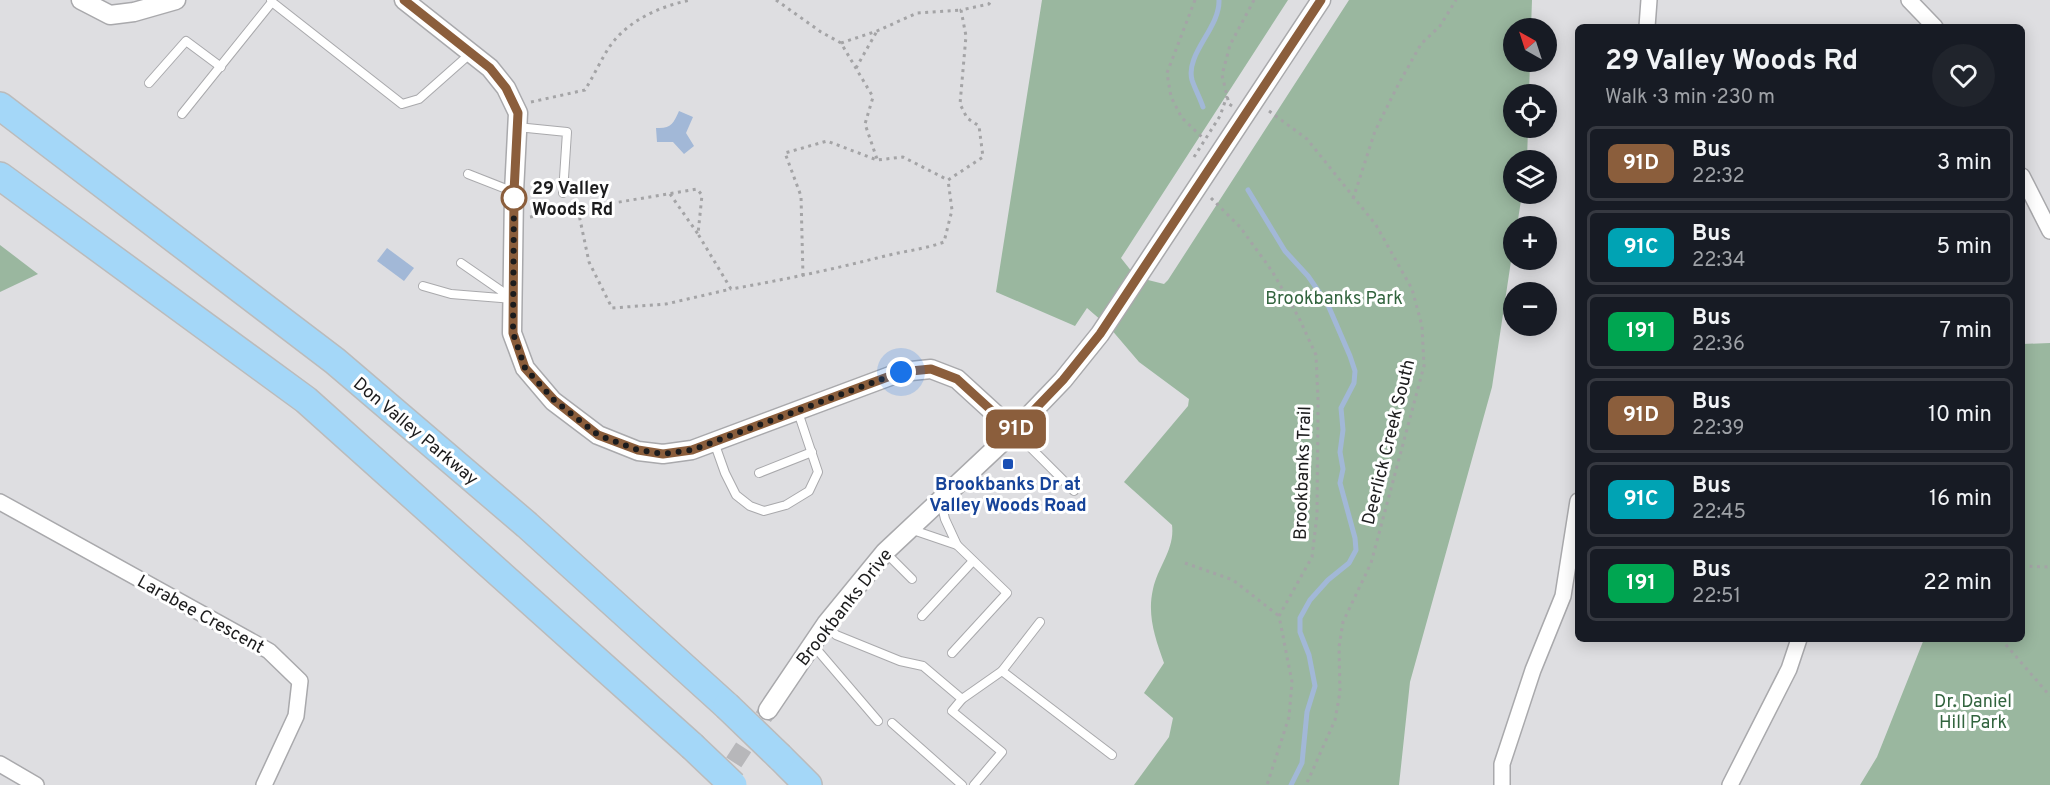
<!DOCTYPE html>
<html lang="en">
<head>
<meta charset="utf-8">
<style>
  :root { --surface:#171b24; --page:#20242c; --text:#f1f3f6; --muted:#9ea1a6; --line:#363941 }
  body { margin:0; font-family:Overpass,sans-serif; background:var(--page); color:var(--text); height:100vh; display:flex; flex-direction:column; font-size:22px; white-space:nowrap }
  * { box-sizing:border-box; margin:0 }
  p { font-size:20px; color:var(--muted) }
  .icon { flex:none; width:33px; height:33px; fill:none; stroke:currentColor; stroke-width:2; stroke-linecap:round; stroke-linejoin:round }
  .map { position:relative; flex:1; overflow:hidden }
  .details { position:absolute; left:1575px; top:24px; width:450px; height:618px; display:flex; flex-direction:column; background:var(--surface); border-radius:9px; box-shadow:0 3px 15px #0003 }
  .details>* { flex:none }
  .badge { padding:0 12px; border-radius:9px; font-size:21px; line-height:39px }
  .needle { width:39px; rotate:321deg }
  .controls { position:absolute; left:1503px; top:18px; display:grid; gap:12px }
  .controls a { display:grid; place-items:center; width:54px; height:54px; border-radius:50%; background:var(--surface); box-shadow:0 3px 15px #0003; font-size:30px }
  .you { position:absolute; width:30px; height:30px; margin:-15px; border:4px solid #fff; border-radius:50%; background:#1a73e8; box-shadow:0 0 0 9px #1a73e833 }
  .map>.badge { position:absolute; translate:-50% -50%; box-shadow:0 0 0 3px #fff }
  .round { display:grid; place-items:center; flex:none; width:63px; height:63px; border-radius:32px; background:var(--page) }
  .headline { display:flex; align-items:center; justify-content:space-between; height:102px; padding:0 30px }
  h1 { font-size:28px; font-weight:700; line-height:45px }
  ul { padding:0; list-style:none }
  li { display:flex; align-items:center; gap:18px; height:75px; margin:0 12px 9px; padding:0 18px; border:3px solid var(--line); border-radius:9px }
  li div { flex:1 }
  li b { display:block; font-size:22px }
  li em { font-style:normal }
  li .badge { min-width:66px; font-weight:700; text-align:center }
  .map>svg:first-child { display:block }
  .green { fill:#9ab79f }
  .water { fill:#a2b8d7 }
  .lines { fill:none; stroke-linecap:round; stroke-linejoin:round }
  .stream { stroke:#a2b8d7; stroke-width:5 }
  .tertiary-tunnel { stroke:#b7b7ba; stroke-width:18; stroke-dasharray:18 9; stroke-linecap:butt }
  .service-casing { stroke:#a9a9ac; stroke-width:10 }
  .minor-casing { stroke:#a9a9ac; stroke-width:18 }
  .tertiary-casing { stroke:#a9a9ac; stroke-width:21 }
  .motorway-casing { stroke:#bbb; stroke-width:30 }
  .path { stroke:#a4a4a6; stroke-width:3; stroke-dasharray:3 4.5; stroke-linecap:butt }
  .service { stroke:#fff; stroke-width:8 }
  .minor { stroke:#fff; stroke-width:15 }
  .tertiary { stroke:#fff; stroke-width:18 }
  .motorway { stroke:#a4d7f8; stroke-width:27 }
  .motorway-bridge-casing { stroke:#bbb; stroke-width:30; stroke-linecap:butt }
  .motorway-bridge { stroke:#a4d7f8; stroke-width:27 }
  .line-casing { stroke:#fff; stroke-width:14 }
  .line { stroke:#8b5e3c; stroke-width:9 }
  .walk { stroke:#1c1c1d; stroke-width:6; stroke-dasharray:0 10.8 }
  .stop-dot { fill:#fff; stroke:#8b5e3c; stroke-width:3 }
  .transit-dot { fill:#1a4fb4; stroke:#fff; stroke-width:2 }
  .labels { text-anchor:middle; stroke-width:6; stroke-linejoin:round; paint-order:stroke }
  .stop-label { font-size:18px; font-weight:bold; fill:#1c1c1d; stroke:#fff; text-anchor:start }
  .park-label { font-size:18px; fill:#32643e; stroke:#fff }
  .street-label { font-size:18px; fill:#1c1c1d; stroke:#fff }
  .transit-label { font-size:18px; font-weight:bold; fill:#164399; stroke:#fff }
</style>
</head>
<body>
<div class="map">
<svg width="2050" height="785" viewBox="0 0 2050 785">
  <rect width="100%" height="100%" fill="#dedee1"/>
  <!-- green -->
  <g class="green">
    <path d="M1042 0H1288L1121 258 1136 277 1164 284 1168 280 1349 0H1532L1531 28H1514V62H1530L1529 94H1514V128H1528L1527 160H1514V194H1522L1517 226H1514L1513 248 1492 387 1410 682 1399 785H1134L1169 737 1173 718 1144 693 1164 663C1155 638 1147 615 1153 589 1158 566 1175 549 1172 525L1124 482 1188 406 1189 399 1139 362 1110 328 1087 308 1075 326 996 292Z"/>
    <polygon points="0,245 38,274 0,292"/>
    <polygon points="2050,343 2050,785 1860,785 1877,757 1924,639 2022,639 2022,344"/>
  </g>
  <!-- water -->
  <g class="water">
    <path d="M679 111 693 117 686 133 694 146 684 154 673 142H657L656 128C671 129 673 124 679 111Z"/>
    <polygon points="387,248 414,268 404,281 377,261"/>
  </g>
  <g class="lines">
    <!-- stream -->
    <g class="stream">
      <path d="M1203 107C1200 98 1195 89 1192 80 1185 54 1220 28 1219 0"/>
      <polyline points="1248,190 1285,251 1308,276 1328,305 1350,356 1355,371 1354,383 1341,408 1343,430 1340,452 1343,469 1340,483 1355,538 1356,550 1349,563 1328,580 1310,600 1300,618 1300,632 1309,655 1315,686 1307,712 1302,763 1291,785"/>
    </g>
    <!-- tertiary-tunnel -->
    <polyline class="tertiary-tunnel" points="719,785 768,710"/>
    <defs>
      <g id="service">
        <polyline points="272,2 402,104 419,99 471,53"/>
        <polyline points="149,83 186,41 221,67"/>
        <polyline points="182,114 272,2 271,0"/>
        <polyline points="517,127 567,132 563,193"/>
        <polyline points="468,174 514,192"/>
        <polyline points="423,286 451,294 513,299 461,263"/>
        <polyline points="1014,431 1074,491"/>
        <polyline points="714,442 725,473 736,495 750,506 764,511 786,505 809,491 818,472 798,412"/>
        <polyline points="759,473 812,452"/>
        <polyline points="941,502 945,519 957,545 1007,593 952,653"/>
        <polyline points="910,529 957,545"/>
        <polyline points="886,553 912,579"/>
        <polyline points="922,616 973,561"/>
        <polyline points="827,625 836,635 900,661 923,666 962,699 1002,671 1040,622"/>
        <polyline points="813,645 878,721"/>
        <polyline points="1002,671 1112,755"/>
        <polyline points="962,699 952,711 1002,752 974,785"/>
        <polyline points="892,723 962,785"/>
      </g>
      <g id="minor">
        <polyline points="1909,0 1935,27"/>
        <polyline points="1647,27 1649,0"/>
        <polyline points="2022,176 2050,231"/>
        <polyline points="0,502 269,651 300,681 296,716 264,785"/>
        <polyline points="0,764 36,785"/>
        <polyline points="1502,785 1502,764 1533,670 1563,596 1578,501"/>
        <polyline points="1730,785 1789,669 1799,639"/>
      </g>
      <g id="tertiary">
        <polyline points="81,0 110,15 134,12 176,0"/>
        <polyline points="404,0 490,68 506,88 518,113 514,192 512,333 525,368 553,401 598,435 638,451 663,454 692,450 901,372 931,369 957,379 1014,431"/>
        <polyline points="768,710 826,624 885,552 1014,431 1063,380 1100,334 1321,0"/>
      </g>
      <g id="motorway">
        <polyline points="0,106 335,361 527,525 727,706"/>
        <polyline points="0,176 306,400 692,746"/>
        <polyline points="780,757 808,785"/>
      </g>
    </defs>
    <!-- service casing -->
    <use href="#service" class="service-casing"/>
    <!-- minor casing -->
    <use href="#minor" class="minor-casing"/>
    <!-- tertiary casing -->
    <use href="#tertiary" class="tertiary-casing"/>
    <!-- motorway casing -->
    <use href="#motorway" class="motorway-casing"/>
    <!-- path -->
    <g class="path">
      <polyline points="776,0 821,32 841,43 873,97 865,124 877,159"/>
      <polyline points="1195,0 1167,73 1171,97 1182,118 1204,139"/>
      <polyline points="841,43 877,31 917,13 961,10"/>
      <polyline points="856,68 877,31"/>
      <path d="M531 102 585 90C593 77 600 62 608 49 626 21 660 6 691 0"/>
      <polyline points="1232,106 1229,104 1222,75 1230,45 1254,0"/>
      <polyline points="1269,111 1307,139 1376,225 1412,289 1422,326 1424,366 1371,563 1343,622 1339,647 1340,692 1335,720 1306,785"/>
      <polyline points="1194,157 1220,116 1227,96"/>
      <polyline points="670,194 698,234"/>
      <polyline points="1211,198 1240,227 1272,271 1299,318 1316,355 1318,400 1317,515 1312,557 1279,616 1292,682 1289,717 1267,785"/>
      <polyline points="1353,199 1375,131 1398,85 1421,44 1440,26 1456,0"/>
      <polyline points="578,210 589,262 612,308 666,304 731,289"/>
      <path d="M530 217 697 189 702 195 698 234 731 289C783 280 834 269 885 256 905 251 925 249 944 242L952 210 948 180"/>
      <polyline points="803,276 801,196 785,153 827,141 877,160 903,157 948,180 983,157 979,126 967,118 960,104 966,36 961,10 989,4 991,0"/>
      <polyline points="1185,563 1233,580 1279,616"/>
      <polyline points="2022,566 2050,567"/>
      <polyline points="2001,639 2050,696"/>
    </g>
    <!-- service -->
    <use href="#service" class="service"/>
    <!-- minor -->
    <use href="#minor" class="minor"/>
    <!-- tertiary -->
    <use href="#tertiary" class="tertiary"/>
    <!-- motorway -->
    <use href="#motorway" class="motorway"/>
    <defs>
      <g id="motorway-bridge">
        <polyline points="727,706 780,757"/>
        <polyline points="692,746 733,785"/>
      </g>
    </defs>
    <!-- motorway-bridge casing -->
    <use href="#motorway-bridge" class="motorway-bridge-casing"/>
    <!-- motorway-bridge -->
    <use href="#motorway-bridge" class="motorway-bridge"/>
  </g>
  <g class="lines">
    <defs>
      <polyline id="line" points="404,0 490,68 506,88 518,113 514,192 513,333 525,368 554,400 598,435 638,450 663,454 692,450 901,372 931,369 957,379 1014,431 1063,380 1100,334 1321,0"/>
    </defs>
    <!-- line casing -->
    <use href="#line" class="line-casing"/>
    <!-- line -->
    <use href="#line" class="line"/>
    <!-- walk -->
    <polyline class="walk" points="514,198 514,192 513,333 525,368 554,400 598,435 638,450 663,454 692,450 901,372"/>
  </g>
  <!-- markers -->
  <circle class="stop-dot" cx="514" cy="198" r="12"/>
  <rect class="transit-dot" x="1002" y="458" width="12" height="12" rx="3"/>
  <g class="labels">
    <!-- stop labels -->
    <g class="stop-label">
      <text x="532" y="194">29 Valley<tspan x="532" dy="21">Woods Rd</tspan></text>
    </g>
    <!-- park labels -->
    <g class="park-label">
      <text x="1334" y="304">Brookbanks Park</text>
      <text x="1973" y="707">Dr. Daniel<tspan x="1973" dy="21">Hill Park</tspan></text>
    </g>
    <!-- street labels -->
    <g class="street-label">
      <text transform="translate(416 431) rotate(40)" y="6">Don Valley Parkway</text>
      <text transform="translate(1388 442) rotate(-76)" y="6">Deerlick Creek South</text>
      <text transform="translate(1302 473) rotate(-88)" y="6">Brookbanks Trail</text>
      <text transform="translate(844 607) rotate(-52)" y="6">Brookbanks Drive</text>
      <text transform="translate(201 614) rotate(29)" y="6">Larabee Crescent</text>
    </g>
    <!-- transit labels -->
    <g class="transit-label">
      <text x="1008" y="490">Brookbanks Dr at<tspan x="1008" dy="21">Valley Woods Road</tspan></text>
    </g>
  </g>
</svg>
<div class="controls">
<a><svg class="needle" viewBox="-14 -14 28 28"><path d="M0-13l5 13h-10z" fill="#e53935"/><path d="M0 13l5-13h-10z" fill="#9ea1a6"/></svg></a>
<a><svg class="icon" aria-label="locate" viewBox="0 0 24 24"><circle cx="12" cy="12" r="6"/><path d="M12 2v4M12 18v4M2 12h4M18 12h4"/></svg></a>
<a><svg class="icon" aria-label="layers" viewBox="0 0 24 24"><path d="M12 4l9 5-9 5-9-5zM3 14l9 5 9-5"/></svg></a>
<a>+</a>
<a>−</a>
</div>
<div class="you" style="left:901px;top:372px"></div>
<b class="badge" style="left:1016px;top:429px;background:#8b5e3c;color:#fff">91D</b>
<section class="details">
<div class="headline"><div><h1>29 Valley Woods Rd</h1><p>Walk · 3 min · 230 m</p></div><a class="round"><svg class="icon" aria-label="heart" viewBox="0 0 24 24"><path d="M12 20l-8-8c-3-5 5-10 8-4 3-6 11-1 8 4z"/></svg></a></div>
<ul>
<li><span class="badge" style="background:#8b5e3c;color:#fff">91D</span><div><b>Bus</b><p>22:32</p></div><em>3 min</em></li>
<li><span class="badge" style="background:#00a3b4;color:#fff">91C</span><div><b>Bus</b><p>22:34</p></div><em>5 min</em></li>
<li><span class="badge" style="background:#00a651;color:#fff">191</span><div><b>Bus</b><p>22:36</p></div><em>7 min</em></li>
<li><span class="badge" style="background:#8b5e3c;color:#fff">91D</span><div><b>Bus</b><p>22:39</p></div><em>10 min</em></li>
<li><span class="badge" style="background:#00a3b4;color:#fff">91C</span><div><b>Bus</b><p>22:45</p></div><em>16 min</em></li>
<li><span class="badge" style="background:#00a651;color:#fff">191</span><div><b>Bus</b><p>22:51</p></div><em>22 min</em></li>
</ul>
</section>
</div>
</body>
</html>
